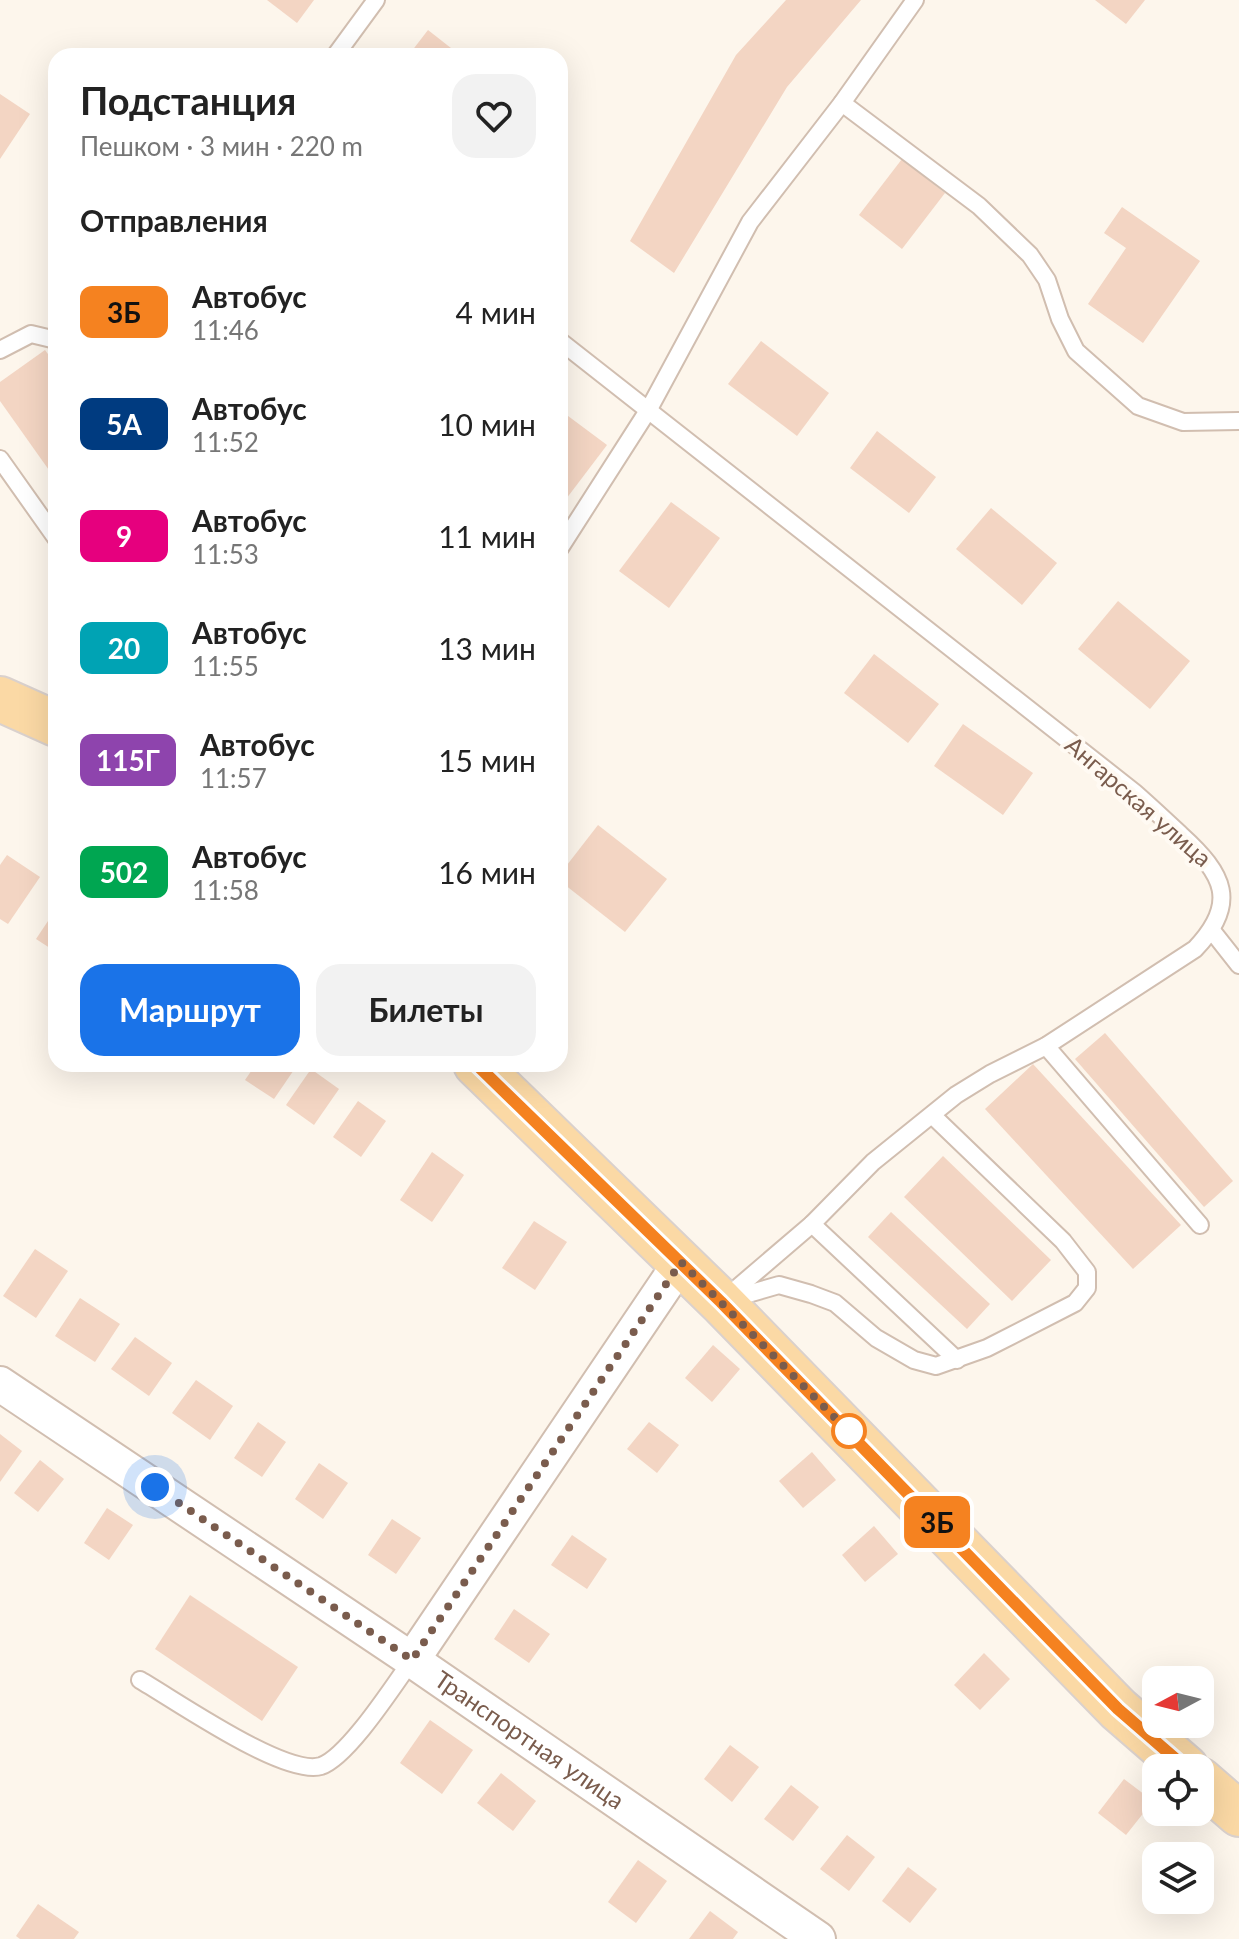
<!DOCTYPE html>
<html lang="ru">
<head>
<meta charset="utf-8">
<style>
  :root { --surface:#fff; --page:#f2f2f2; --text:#222; --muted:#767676; --accent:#1a73e8 }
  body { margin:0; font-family:Lato,sans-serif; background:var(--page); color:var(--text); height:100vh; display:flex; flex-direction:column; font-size:30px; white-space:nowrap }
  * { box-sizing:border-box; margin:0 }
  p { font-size:26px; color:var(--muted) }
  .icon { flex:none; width:44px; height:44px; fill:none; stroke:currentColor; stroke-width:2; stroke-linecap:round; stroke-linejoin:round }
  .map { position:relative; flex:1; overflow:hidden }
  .side { position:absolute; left:48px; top:48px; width:520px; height:1024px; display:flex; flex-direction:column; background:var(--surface); border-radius:24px; box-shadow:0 8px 32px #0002 }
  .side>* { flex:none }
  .badge { padding:0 16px; border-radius:12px; font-size:28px; line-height:52px }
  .needle { width:52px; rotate:263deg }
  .buttons { position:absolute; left:1142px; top:1666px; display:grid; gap:16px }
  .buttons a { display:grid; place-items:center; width:72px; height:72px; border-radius:16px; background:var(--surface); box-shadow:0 8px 32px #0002; font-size:40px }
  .you { position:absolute; width:40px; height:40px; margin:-20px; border:6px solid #fff; border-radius:50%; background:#1a73e8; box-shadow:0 0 0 12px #1a73e833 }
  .map>.badge { position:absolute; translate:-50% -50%; box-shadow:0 0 0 4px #fff }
  h2 { padding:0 32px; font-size:30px; line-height:72px }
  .round { display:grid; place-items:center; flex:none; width:84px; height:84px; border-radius:24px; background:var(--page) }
  .overview { display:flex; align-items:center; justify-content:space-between; height:136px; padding:0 32px }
  h1 { font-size:38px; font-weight:700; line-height:60px }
  .button { display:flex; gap:16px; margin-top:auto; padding:16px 32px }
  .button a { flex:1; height:92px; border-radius:24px; background:var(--accent); color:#fff; font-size:32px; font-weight:700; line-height:92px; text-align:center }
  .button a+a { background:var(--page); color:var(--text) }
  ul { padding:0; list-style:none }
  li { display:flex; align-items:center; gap:24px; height:112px; padding:0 32px }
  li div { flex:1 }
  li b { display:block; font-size:30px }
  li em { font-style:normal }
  li .badge { min-width:88px; font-weight:700; text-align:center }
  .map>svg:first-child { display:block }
  .building { fill:#f3d5c3 }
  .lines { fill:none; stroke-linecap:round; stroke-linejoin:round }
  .service-casing { stroke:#d1beb0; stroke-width:20 }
  .minor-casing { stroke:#d1beb0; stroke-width:38 }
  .primary-casing { stroke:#dad1cd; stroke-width:48 }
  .service { stroke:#fff; stroke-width:16 }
  .minor { stroke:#fff; stroke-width:34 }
  .primary { stroke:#fbd9a5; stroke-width:44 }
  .line-casing { stroke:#fff; stroke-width:18 }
  .line { stroke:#f58220; stroke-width:12 }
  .walk { stroke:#7a5c4d; stroke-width:8; stroke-dasharray:0 14.4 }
  .stop-dot { fill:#fff; stroke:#f58220; stroke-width:4 }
  .labels { text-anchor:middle; stroke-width:8; stroke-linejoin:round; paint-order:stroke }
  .street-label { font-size:24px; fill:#7a5c4d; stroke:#fffaf3 }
</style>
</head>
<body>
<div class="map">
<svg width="1239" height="1939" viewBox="0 0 1239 1939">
  <rect width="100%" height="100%" fill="#fdf6ec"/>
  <!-- building -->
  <g class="building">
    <polygon points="267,0 314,0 297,23"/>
    <polygon points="786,0 861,0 787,87 674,273 630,241 736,55"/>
    <polygon points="1095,0 1145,0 1126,24"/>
    <polygon points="428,30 456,52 454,56 408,56"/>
    <polygon points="0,94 30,114 0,159"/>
    <polygon points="902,159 945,193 902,249 859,215"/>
    <polygon points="1122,207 1200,261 1143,343 1088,304 1126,248 1104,233"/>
    <polygon points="761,341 829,393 797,436 728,384"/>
    <polygon points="45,350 56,365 56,480 0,401 0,382"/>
    <polygon points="560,410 607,445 560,507"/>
    <polygon points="877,431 936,477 909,513 850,468"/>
    <polygon points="671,502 720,538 669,608 619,571"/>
    <polygon points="991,508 1057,563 1022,605 956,549"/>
    <polygon points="1118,601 1190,661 1150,709 1078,649"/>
    <polygon points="874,654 939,704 908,743 844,693"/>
    <polygon points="963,724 1033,773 1003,815 934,766"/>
    <polygon points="598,825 667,879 625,932 560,881 560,874"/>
    <polygon points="7,855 40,877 8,924 0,919 0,865"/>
    <polygon points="56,909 56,952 36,939"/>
    <polygon points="1105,1033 1233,1181 1204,1207 1075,1059"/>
    <polygon points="256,1064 298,1064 274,1099 245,1080"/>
    <polygon points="1033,1064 1181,1225 1133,1269 985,1109"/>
    <polygon points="311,1069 339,1089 314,1125 286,1105"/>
    <polygon points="358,1101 386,1121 361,1157 333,1137"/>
    <polygon points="432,1152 464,1175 432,1222 400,1200"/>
    <polygon points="943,1156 1051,1260 1012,1301 904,1197"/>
    <polygon points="891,1212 990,1304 967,1329 868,1237"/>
    <polygon points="534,1221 567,1242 535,1290 502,1268"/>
    <polygon points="35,1249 68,1271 36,1318 3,1296"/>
    <polygon points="80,1298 120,1324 95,1362 55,1336"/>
    <polygon points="135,1337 172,1363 149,1396 111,1369"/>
    <polygon points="713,1345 740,1369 712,1402 685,1378"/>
    <polygon points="196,1380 233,1406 210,1440 172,1413"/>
    <polygon points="258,1422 286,1442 262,1477 234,1458"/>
    <polygon points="649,1422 679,1445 657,1473 627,1449"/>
    <polygon points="0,1434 22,1451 0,1482"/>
    <polygon points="812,1452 836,1480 803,1508 779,1481"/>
    <polygon points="40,1460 64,1479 38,1512 14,1493"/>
    <polygon points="319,1463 348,1483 323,1519 295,1499"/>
    <polygon points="107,1508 133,1525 109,1560 84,1543"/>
    <polygon points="392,1519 421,1538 396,1574 368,1555"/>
    <polygon points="874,1526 898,1554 865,1582 842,1555"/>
    <polygon points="572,1535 607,1559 587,1589 551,1565"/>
    <polygon points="190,1595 298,1667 262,1721 155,1649"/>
    <polygon points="514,1609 550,1634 529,1663 494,1639"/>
    <polygon points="984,1653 1010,1679 980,1710 954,1685"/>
    <polygon points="430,1720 473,1750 442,1794 400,1763"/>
    <polygon points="730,1745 759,1767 732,1802 704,1779"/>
    <polygon points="501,1773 536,1801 513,1831 477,1803"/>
    <polygon points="1124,1779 1153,1801 1126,1835 1098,1813"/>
    <polygon points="791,1785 819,1807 793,1841 764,1819"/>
    <polygon points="847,1835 875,1857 849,1891 820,1869"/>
    <polygon points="638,1860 667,1881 636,1923 608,1902"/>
    <polygon points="908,1867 937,1889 910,1923 882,1901"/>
    <polygon points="38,1904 79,1932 74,1939 20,1939 16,1936"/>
    <polygon points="710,1911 738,1932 733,1939 689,1939"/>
  </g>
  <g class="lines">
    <defs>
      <g id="service">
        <polyline points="335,56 376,0"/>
        <polyline points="842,103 979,206 1030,255 1047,280 1060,319 1076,351 1138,406 1183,422 1239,421"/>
        <path d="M560 341 1134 792C1150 806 1166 821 1181 835 1224 874 1239 903 1195 949L1046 1046 990 1074 956 1095 873 1162 812 1224 722 1301"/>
        <polyline points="0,350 31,334 56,340"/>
        <polyline points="0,459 56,538"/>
        <polyline points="560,548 649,409 750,222 842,103 915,0"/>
        <polyline points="1213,932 1239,965"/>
        <polyline points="1046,1046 1200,1225"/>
        <polyline points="812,1224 957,1360"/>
        <polyline points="727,1300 779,1285 811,1294 835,1303 876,1338 914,1360 936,1366 987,1348 1075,1303 1087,1288 1087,1272 1063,1241 933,1116"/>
        <path d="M140 1680C175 1700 285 1777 321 1766 348 1757 394 1685 412 1660"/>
      </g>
      <g id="minor">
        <path id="s1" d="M0 1384 412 1660 818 1939"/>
        <polyline points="412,1660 681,1262"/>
      </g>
      <g id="primary">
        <polyline points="0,699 56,724"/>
        <polyline points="476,1064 721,1302 1118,1709 1186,1768"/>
        <polyline points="1200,1780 1239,1814"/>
      </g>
    </defs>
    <!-- service casing -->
    <use href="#service" class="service-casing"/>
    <!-- minor casing -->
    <use href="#minor" class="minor-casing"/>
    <!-- primary casing -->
    <use href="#primary" class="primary-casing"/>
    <!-- service -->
    <use href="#service" class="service"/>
    <!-- minor -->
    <use href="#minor" class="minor"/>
    <!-- primary -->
    <use href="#primary" class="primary"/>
  </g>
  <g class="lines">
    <defs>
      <polyline id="line" points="476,1064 721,1302 1118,1709 1186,1768"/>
    </defs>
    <!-- line casing -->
    <use href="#line" class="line-casing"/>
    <!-- line -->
    <use href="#line" class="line"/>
    <!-- walk -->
    <polyline class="walk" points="155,1487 412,1660 681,1262 850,1433 849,1431"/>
  </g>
  <!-- markers -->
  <circle class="stop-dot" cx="849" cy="1431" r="16"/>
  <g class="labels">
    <!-- street labels -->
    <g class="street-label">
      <text transform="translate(1138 802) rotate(41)" y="8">Ангарская улица</text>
      <text dy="8" stroke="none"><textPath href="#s1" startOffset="638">Транспортная улица</textPath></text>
    </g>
  </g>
</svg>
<div class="buttons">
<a><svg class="needle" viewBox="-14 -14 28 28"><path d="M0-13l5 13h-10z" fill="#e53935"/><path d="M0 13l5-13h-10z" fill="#767676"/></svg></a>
<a><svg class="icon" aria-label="locate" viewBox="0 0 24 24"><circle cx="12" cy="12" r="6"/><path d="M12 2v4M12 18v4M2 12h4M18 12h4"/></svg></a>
<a><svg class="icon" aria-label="layers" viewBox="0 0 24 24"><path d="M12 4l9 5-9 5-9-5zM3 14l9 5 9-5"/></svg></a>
</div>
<div class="you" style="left:155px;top:1487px"></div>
<b class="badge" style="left:937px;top:1522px;background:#f58220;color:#111">3Б</b>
<section class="side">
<div class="overview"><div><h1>Подстанция</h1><p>Пешком · 3 мин · 220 m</p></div><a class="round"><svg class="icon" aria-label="heart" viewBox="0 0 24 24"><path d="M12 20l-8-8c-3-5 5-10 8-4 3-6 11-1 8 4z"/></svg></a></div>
<h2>Отправления</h2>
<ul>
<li><span class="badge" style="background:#f58220;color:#111">3Б</span><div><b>Автобус</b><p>11:46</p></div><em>4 мин</em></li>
<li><span class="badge" style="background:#003b80;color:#fff">5А</span><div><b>Автобус</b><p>11:52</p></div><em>10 мин</em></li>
<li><span class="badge" style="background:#e6007e;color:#fff">9</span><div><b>Автобус</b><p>11:53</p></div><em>11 мин</em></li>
<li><span class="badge" style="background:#00a3b4;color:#fff">20</span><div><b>Автобус</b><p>11:55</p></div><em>13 мин</em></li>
<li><span class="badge" style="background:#8e44ad;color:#fff">115Г</span><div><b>Автобус</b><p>11:57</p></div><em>15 мин</em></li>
<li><span class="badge" style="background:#00a651;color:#fff">502</span><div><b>Автобус</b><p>11:58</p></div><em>16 мин</em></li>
</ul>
<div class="button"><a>Маршрут</a><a>Билеты</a></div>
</section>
</div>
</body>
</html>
